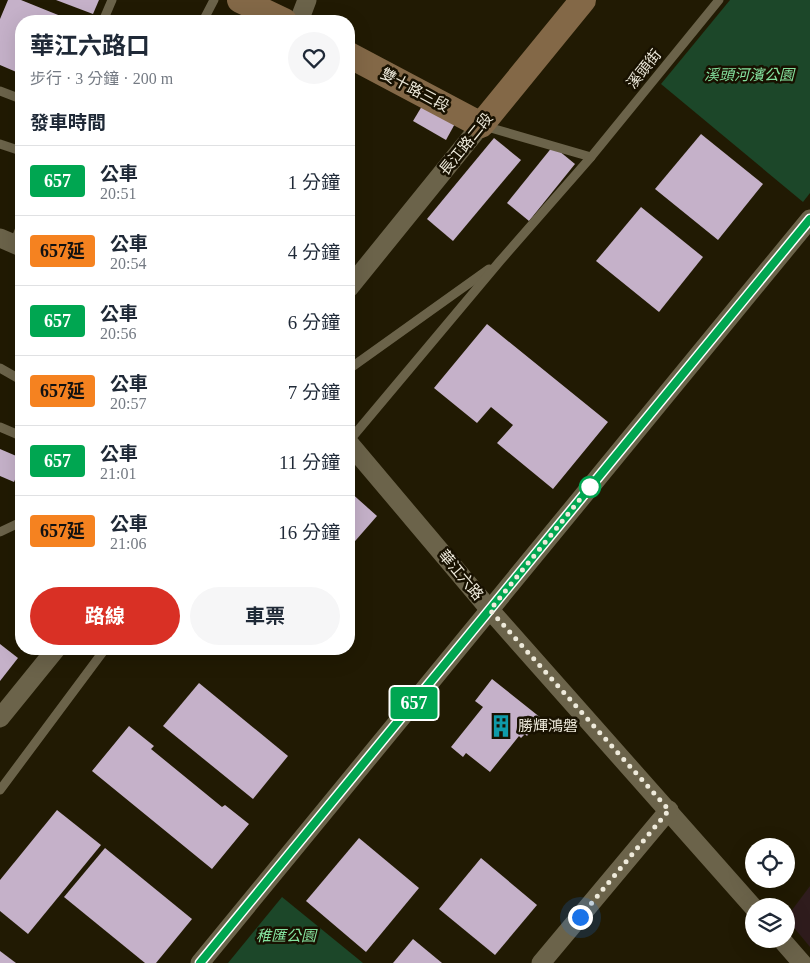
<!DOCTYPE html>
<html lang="zh-TW">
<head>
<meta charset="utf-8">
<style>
  :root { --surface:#fff; --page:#f6f6f7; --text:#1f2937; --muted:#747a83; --line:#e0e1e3; --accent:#d93025 }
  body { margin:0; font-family:"Times New Roman","Noto Sans TC",serif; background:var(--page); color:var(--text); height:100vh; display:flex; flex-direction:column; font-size:19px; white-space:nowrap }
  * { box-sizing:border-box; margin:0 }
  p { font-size:16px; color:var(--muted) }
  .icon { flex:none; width:28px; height:28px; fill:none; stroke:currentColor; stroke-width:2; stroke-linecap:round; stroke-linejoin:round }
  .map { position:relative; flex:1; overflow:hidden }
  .sheet { position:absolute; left:15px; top:15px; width:340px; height:640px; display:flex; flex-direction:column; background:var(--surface); border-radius:20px; box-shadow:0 5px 20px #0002 }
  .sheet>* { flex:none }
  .badge { padding:0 10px; border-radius:4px; font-size:18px; line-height:32px }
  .fabs { position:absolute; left:745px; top:838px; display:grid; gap:10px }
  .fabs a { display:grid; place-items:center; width:50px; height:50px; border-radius:50%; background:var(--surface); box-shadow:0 5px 20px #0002; font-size:25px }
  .you { position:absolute; width:25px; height:25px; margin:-12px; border:4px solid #fff; border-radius:50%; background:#1a73e8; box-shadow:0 0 0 8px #1a73e833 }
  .map>.badge { position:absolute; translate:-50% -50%; box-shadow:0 0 0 2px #fff }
  h2 { padding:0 15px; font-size:19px; line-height:45px }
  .round { display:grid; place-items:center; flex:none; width:52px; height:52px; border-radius:26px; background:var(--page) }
  .headline { display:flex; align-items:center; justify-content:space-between; height:85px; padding:0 15px }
  h1 { font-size:24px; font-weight:700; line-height:38px }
  .button { display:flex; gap:10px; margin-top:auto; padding:10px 15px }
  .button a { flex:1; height:58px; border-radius:30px; background:var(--accent); color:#fff; font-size:20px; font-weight:700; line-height:58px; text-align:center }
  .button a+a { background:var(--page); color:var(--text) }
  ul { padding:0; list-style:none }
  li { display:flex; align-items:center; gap:15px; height:70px; padding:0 15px; border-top:1px solid var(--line) }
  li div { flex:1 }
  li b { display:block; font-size:19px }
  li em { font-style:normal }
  li .badge { min-width:55px; font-weight:700; text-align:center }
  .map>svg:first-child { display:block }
  .industrial { fill:#2f1c1d }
  .green { fill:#1c4729 }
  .building { fill:#c5b1c9 }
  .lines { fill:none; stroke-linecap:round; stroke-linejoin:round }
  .lane { stroke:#6b634a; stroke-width:9 }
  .street { stroke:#6b634a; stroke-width:19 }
  .secondary { stroke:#836847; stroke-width:26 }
  .line-casing { stroke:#fff; stroke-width:11 }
  .line { stroke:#00a651; stroke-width:8 }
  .walk { stroke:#eeeadb; stroke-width:5; stroke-dasharray:0 9 }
  .stop-dot { fill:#fff; stroke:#00a651; stroke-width:2.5 }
  .labels { text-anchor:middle; stroke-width:5; stroke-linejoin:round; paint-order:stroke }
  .street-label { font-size:15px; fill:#eeeadb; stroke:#181100 }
  .park-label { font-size:15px; font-style:italic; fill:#85e39f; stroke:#181100 }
  .poi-label { font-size:15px; fill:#eeeadb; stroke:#181100; text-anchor:start }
</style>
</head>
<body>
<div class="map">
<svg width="810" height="963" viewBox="0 0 810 963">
  <rect width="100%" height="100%" fill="#211a03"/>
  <!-- industrial -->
  <polygon class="industrial" points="810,886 810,947 786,918"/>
  <!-- green -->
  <g class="green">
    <polygon points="730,0 810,0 810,193 803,202 661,84"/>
    <polygon points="282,897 363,963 228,963"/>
  </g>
  <!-- building -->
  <g class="building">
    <polygon points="8,0 21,0 73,21 21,21 21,74 0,65 0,19"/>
    <polygon points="56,0 99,0 93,14"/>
    <polygon points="425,101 457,120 446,140 413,121"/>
    <polygon points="701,134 763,184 718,240 655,189"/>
    <polygon points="494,138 521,160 453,241 427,219"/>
    <polygon points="553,146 575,164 529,221 507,203"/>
    <polygon points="641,207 703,257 659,312 596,261"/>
    <polygon points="487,324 608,422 553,489 497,443 513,425 491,407 477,423 434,388"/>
    <polygon points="0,449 21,458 21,466 14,482 0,476"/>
    <polygon points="349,491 377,516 349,548"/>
    <polygon points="0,644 18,658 0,681"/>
    <polygon points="492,679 541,718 527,736 525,734 521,738 519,736 490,772 466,753 463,757 451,747 483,707 475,701"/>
    <polygon points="199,683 288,756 253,799 163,726"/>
    <polygon points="129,726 154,746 151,749 222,807 225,805 249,824 212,869 92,771"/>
    <polygon points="57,810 101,845 28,934 0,911 0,880"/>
    <polygon points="359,838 419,888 366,952 306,901"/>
    <polygon points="105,848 192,919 156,963 145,963 64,897"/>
    <polygon points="481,858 537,905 495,955 439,909"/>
    <polygon points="413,939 442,963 393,963"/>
    <polygon points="0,951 16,963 0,963"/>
  </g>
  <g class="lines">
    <!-- lane -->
    <g class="lane">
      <polyline points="103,21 112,0"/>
      <polyline points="203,21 214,0"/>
      <polyline points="0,91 21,99"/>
      <polyline points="484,126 591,157"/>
      <polyline points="0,144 21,151"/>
      <polyline points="14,244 21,225"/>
      <polyline points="0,368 21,380"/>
      <polyline points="349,369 489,269"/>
      <polyline points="0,427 21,436"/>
      <polyline points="349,441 500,261 591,157 719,0"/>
      <polyline points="0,532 21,522"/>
      <polyline points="0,790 105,649"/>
    </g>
    <!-- street -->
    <g class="street">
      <polyline points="299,21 307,0"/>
      <polyline points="0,238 21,247"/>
      <polyline points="349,288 481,125"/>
      <polyline points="349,443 490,610 754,908"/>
      <polyline points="0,718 56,649"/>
      <polyline points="781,939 802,963"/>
      <polyline points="200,963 810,219"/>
      <polyline points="541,963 669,810"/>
    </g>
    <!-- secondary -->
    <g class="secondary">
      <polyline points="240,0 284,21"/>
      <polyline points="349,55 481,125 583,0"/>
    </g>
  </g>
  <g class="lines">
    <defs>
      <polyline id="line" points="200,963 810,219"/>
    </defs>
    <!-- line casing -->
    <use href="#line" class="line-casing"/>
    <!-- line -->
    <use href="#line" class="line"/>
    <!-- walk -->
    <polyline class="walk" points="580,917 669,810 490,610 590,487"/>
  </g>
  <!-- icons -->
  <defs>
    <symbol id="building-bare" viewBox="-9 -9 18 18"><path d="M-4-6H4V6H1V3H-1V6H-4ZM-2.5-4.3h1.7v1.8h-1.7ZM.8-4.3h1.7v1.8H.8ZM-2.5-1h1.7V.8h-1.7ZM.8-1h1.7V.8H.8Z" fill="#0f9aa8" stroke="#181100" stroke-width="2.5" paint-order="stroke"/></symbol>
  </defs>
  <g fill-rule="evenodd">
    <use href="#building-bare" x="485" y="710" width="32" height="32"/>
  </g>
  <!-- markers -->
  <circle class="stop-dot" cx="590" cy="487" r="10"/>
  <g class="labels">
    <!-- street labels -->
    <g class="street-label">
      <text transform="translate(644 69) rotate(-51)" y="5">溪頭街</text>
      <text transform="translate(415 90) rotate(28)" y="5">雙十路三段</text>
      <text transform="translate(466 144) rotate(-51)" y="5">長江路二段</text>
      <text transform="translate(461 575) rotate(50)" y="5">華江六路</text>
    </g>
    <!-- park labels -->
    <g class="park-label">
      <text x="749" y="80">溪頭河濱公園</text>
      <text x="286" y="941">稚匯公園</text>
    </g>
    <!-- poi labels -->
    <g class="poi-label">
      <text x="518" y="731">勝輝鴻磐</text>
    </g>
  </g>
</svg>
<div class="fabs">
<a><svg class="icon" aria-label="locate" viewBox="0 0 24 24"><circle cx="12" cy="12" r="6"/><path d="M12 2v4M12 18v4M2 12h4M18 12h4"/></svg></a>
<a><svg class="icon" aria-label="layers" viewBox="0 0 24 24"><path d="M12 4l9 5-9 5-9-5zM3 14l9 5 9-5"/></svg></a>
</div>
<div class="you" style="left:580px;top:917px"></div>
<b class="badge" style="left:414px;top:703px;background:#00a651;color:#fff">657</b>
<section class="sheet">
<div class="headline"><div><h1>華江六路口</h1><p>步行 · 3 分鐘 · 200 m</p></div><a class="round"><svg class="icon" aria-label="heart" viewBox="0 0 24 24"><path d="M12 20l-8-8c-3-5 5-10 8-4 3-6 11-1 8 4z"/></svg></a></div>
<h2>發車時間</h2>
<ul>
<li><span class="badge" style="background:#00a651;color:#fff">657</span><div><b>公車</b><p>20:51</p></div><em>1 分鐘</em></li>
<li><span class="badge" style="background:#f58220;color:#111">657延</span><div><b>公車</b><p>20:54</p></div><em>4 分鐘</em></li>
<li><span class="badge" style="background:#00a651;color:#fff">657</span><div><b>公車</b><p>20:56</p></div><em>6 分鐘</em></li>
<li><span class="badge" style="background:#f58220;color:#111">657延</span><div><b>公車</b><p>20:57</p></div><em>7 分鐘</em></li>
<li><span class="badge" style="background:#00a651;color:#fff">657</span><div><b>公車</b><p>21:01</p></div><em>11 分鐘</em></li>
<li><span class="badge" style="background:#f58220;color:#111">657延</span><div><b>公車</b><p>21:06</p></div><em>16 分鐘</em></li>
</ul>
<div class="button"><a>路線</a><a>車票</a></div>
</section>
</div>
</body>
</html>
